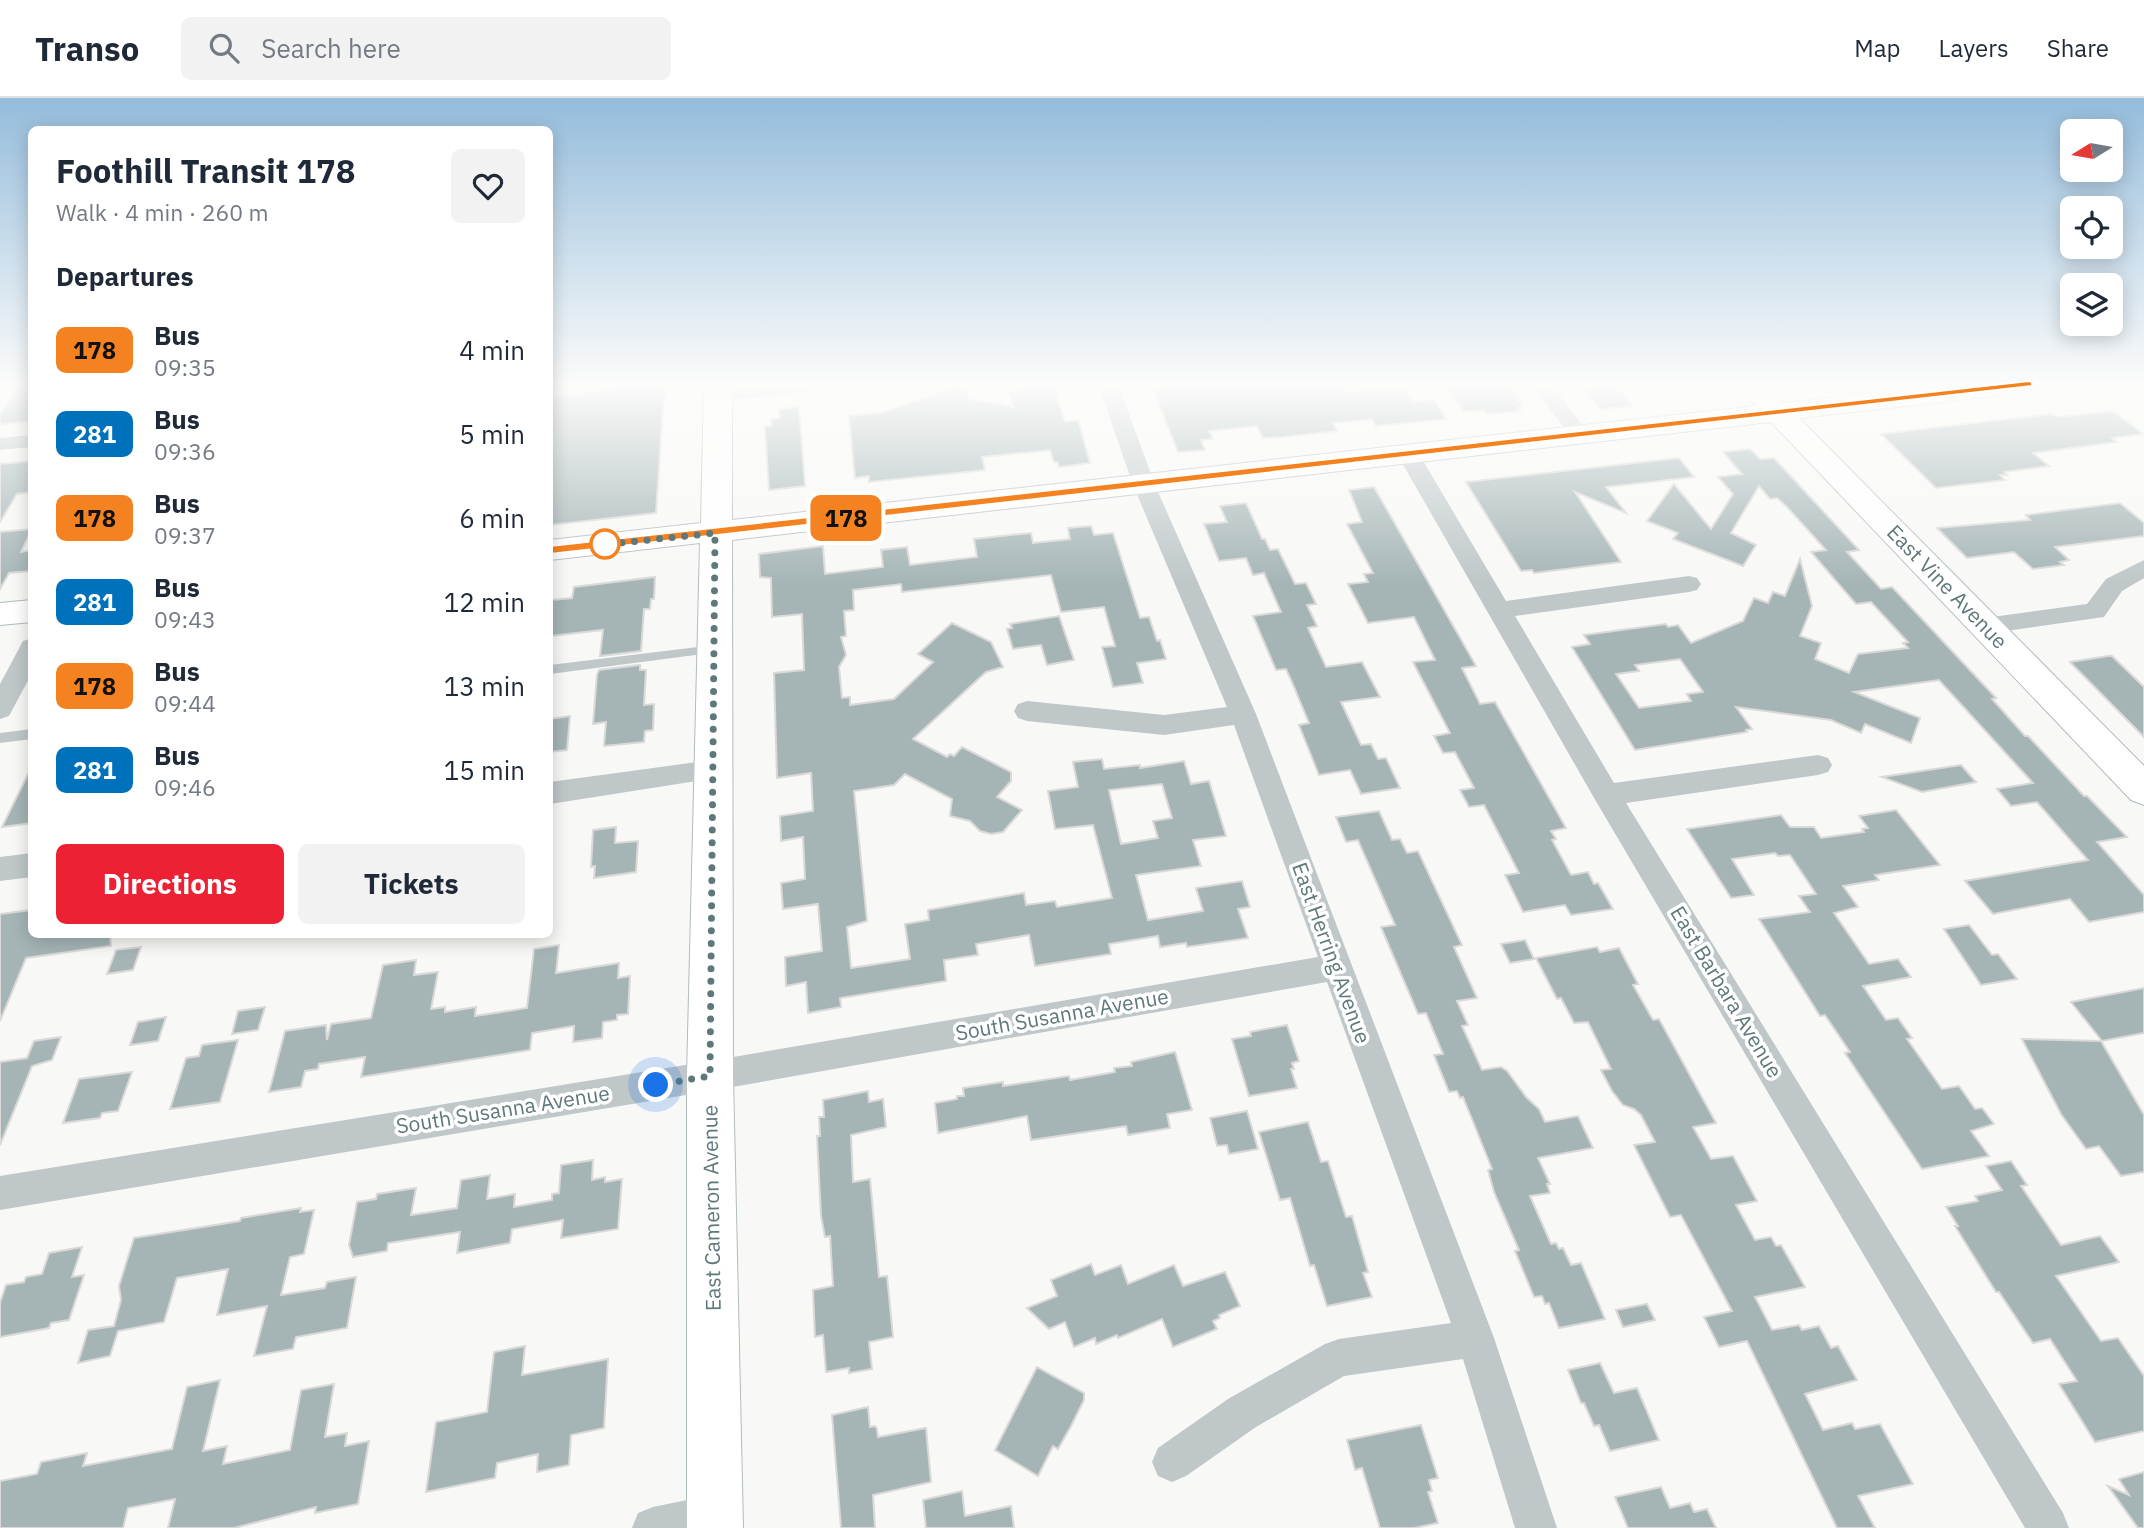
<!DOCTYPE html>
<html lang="en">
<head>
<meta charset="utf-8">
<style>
  :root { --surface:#fff; --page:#f2f2f3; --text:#1f2937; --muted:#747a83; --line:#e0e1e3; --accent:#ec2234 }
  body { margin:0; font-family:"IBM Plex Sans",sans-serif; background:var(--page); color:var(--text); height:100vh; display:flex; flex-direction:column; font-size:26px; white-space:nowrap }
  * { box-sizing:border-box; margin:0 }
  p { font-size:23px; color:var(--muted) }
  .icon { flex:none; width:38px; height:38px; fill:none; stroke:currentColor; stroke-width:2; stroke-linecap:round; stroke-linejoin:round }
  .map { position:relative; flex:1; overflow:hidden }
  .drawer { position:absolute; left:28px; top:28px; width:525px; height:812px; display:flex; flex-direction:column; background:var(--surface); border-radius:10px; box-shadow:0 4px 18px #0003 }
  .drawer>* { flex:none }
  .badge { padding:0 14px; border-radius:10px; font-size:24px; line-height:46px }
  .needle { width:46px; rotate:259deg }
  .tools { position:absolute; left:2060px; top:21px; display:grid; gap:14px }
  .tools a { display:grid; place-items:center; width:63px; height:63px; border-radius:10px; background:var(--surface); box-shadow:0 4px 18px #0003; font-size:35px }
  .you { position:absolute; width:35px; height:35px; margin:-18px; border:5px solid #fff; border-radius:50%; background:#1a73e8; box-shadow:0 0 0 10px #1a73e833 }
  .map>.badge { position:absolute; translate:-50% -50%; box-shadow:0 0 0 4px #fff }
  h2 { padding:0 28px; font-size:26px; line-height:63px }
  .round { display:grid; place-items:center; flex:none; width:74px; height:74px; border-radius:10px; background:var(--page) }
  .summary { display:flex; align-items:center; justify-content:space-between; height:119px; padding:0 28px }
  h1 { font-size:33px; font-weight:700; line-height:52px }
  .cta { display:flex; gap:14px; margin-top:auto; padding:14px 28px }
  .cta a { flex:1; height:80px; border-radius:10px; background:var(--accent); color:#fff; font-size:28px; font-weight:700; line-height:80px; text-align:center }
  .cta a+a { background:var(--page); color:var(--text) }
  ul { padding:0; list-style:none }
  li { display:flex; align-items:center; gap:21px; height:84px; padding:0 28px }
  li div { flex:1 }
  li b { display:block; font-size:26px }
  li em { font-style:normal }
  li .badge { min-width:77px; font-weight:700; text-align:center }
  header { display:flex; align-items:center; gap:42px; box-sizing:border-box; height:98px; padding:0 35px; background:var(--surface); border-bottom:2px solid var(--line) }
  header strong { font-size:33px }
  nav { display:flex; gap:38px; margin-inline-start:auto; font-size:24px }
  .search { width:490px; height:63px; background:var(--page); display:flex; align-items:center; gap:18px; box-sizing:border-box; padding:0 24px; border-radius:10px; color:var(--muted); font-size:26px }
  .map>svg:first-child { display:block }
  .building { fill:#a5b5b6; stroke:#dad9d8; stroke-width:2; fill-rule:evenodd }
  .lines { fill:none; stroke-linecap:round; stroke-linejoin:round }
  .secondary-casing { stroke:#b1bcbd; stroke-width:2 }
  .lane { fill:#bfc7c8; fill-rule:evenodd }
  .street { fill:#bfc7c8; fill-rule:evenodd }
  .secondary { fill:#fff; fill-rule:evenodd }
  .line { fill:#f58220; stroke:#fff; stroke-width:2 }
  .walk { stroke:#5e787c; stroke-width:7; stroke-dasharray:0 12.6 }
  .stop-dot { fill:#fff; stroke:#f58220; stroke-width:3.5 }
  .labels { text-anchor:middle; stroke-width:7; stroke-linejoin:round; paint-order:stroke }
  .street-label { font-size:21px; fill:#5e787c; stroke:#fff }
</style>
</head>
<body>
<header>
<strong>Transo</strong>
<div class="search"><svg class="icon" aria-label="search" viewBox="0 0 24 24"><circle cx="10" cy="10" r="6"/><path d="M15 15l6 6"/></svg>Search here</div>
<nav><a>Map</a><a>Layers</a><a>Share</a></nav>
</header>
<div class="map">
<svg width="2144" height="1430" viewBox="0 0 2144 1430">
  <rect width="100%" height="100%" fill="#f8f8f6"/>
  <!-- building -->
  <g class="building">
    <polygon points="20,286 32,286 32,323 0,326 0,317"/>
    <polygon points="621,286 668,286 663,307 656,415 550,427 550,299 597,294 597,291 621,289"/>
    <polygon points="946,286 965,286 969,301 1013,309 1009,293 1026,291 1025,286 1053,286 1065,324 1078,322 1090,365 1059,369 1058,364 1054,364 1050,352 982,359 985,372 869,384 869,378 855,380 849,318 885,314 947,292"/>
    <polygon points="1151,286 1344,286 1348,294 1403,289 1412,304 1434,301 1446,321 1376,328 1372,321 1333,325 1337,333 1283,339 1263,340 1257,328 1209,333 1213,341 1201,342 1205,352 1178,354"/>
    <polygon points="1445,286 1508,286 1523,308 1518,309 1521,313 1487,316 1484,312 1464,314"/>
    <polygon points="1581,286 1615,286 1633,308 1600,311"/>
    <polygon points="799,309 805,388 769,392 765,328 772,328 771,321 780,320 779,311"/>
    <polygon points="2113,313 2143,336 2112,340 2117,344 2033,355 2049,368 2004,374 2007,377 2000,377 2005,382 1936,390 1881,336 2051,316 2061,319"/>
    <path d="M1750 351 1760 361 1774 360 1859 452 1847 454 1881 491 1892 489 1996 600 1992 601 2025 638H2028L2084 698H2087L2127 739 2097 744 2144 797V814L2089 824 2070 801 1993 816 1965 783 2088 762 2037 704 2011 708 1997 691 2033 685 1939 582 1854 594 1920 620 1911 645 1865 626 1861 635 1831 622 1736 609 1752 631 1746 632 1747 634 1635 652 1572 549 1590 546 1584 537 1666 526 1668 529 1678 527 1691 545 1743 523 1754 500 1768 505 1773 494 1785 498 1800 461 1812 508 1800 538 1821 545 1815 561 1849 575 1858 556 1908 550 1903 545 1908 544 1871 504 1856 506 1811 454 1826 452 1787 409 1777 400 1770 401 1759 388 1731 435 1756 447 1743 468 1673 441 1678 435 1647 423 1674 386 1711 431 1733 396 1718 379 1742 376 1723 354ZM1680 561 1703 594 1687 596 1691 603 1639 610 1616 576 1639 573 1635 567Z"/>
    <polygon points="1679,360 1694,379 1606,389 1626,415 1575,394 1621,464 1534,475 1532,472 1521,473 1466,384"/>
    <polygon points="32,363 32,394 17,396 0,424 0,366"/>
    <polygon points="1374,389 1476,568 1462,570 1480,606 1495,604 1566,730 1551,733 1556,741 1552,742 1571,777 1588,774 1594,786 1598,785 1613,811 1571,817 1565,807 1523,814 1505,777 1519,775 1484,707 1469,709 1460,692 1474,690 1455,654 1443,655 1434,638 1450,635 1413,564 1435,562 1414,519 1368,525 1348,486 1368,484 1364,476 1373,475 1347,426 1362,424 1349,392"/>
    <polygon points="1246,405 1262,441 1265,441 1270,452 1278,451 1295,486 1306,485 1316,506 1307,507 1317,528 1308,530 1326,569 1362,564 1380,599 1341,604 1361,647 1371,646 1378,661 1386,660 1400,690 1361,696 1350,672 1319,677 1299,627 1309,625 1292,584 1286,571 1276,572 1253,518 1281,514 1264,475 1253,477 1246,460 1219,463 1204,426 1227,424 1220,408"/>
    <polygon points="2120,405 2144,425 2144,438 2055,449 2069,462 2060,464 2064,467 2033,471 2014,454 1967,460 1937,430 2030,422 2026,417"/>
    <path d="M1091 428 1094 437 1113 435 1140 520 1149 519 1157 543 1160 542 1166 561 1137 565 1143 585 1113 589 1102 549 1115 548 1104 509 1061 514 1051 477 902 494 901 486 853 492 854 512 844 513 846 538 841 539 846 557 839 569 842 600 850 599V607L894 601 933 564 918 556 952 525 991 544 1003 569 986 574 913 641 947 659 950 656 954 658 962 649 1011 674V683L997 699 1022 712 1003 734 991 736 980 733 970 723 950 718 952 701 905 676 894 687 854 693 867 823 847 829 851 870 910 861 905 826 929 822 928 812 1024 795 1026 807 1055 803 1057 809 1112 800 1093 727 1055 731 1048 693 1078 689 1073 664 1102 661 1104 671 1140 667V670L1184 663 1191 686 1209 683 1226 738 1193 742 1201 768 1136 777 1148 822 1203 813 1196 790 1242 783 1250 809 1238 811 1248 840 1187 849 1186 845 1160 849 1158 838 1109 846 1111 856 1035 868 1029 837 976 846 978 857 944 862 946 883 840 900 841 909 808 915 806 884 786 888 785 859 822 853 818 806 783 811 781 785 805 781 803 739 781 743 780 718 813 713 811 675 777 680 774 575 804 572 802 516 772 519 771 480 760 479 759 456 823 448 825 476 883 469 881 452 907 449 910 467 977 459 974 441 1031 435 1033 445 1070 441 1068 430ZM1162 686 1172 720 1153 723 1158 740 1121 746 1109 692Z"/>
    <polygon points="32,431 21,454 32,452 32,473 9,475 0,491 0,434"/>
    <polygon points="655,479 654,501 651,501 650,511 644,511 641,553 600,558 603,532 550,538 552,502 572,500 574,489"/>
    <polygon points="1059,518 1074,562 1047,567 1041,547 1013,551 1007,531 1012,530 1010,526"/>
    <polygon points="2108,558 2112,558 2144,589 2144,639 2070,564"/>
    <polygon points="640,567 640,572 646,572 644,607 654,606 653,632 645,633 644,644 604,648 606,624 593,626 597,577 599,572"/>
    <polygon points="570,618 567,652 550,654 550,621"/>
    <polygon points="1961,667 1976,684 1922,694 1882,679"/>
    <polygon points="32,668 32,725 2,729"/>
    <polygon points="1896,712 1940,767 1875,777 1879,782 1843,788 1858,809 1834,815 1869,866 1898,861 1911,879 1863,888 1886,922 1898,920 1912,940 1907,941 1942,991 1959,988 1975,1011 1982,1010 1994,1026 1971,1033 1989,1058 1922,1071 1845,955 1850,954 1825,917 1820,918 1759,821 1810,814 1799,798 1816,796 1790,757 1778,758 1775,755 1732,761 1754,797 1731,800 1687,731 1781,717 1790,729 1814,729 1821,740 1864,734 1862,731 1868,730 1859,718"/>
    <polygon points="1379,713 1392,742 1400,741 1407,755 1418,753 1462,847 1454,849 1477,900 1457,903 1468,927 1462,928 1482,972 1501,969 1507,973 1526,999 1539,1011 1545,1024 1578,1018 1593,1050 1538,1060 1550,1086 1547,1086 1550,1095 1530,1098 1551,1146 1556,1145 1559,1151 1563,1150 1571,1167 1581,1165 1605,1221 1559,1230 1549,1205 1545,1206 1542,1198 1534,1199 1515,1153 1519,1152 1494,1094 1488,1072 1492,1071 1474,1026 1463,999 1460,1000 1457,993 1449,994 1434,957 1443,956 1426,915 1418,916 1381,829 1395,827 1358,742 1346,744 1336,719"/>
    <polygon points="616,729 615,745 638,743 636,774 594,780 595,768 591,769 593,732"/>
    <polygon points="32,812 32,836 110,836 111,848 26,860 0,923 0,816"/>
    <polygon points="1969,827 1992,857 1998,856 2017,881 1981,887 1944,831"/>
    <polygon points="1525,842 1534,861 1510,865 1501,846"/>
    <polygon points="559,847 556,875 619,865 618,880 630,878 628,916 617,917 617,922 603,924 602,940 573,944 574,928 532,935 530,952 361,979 365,959 319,966 318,971 305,973 301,989 269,994 285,933 326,927 327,942 331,926 371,920 383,867 416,862 414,877 438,874 431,911 445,909 445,914 476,909 475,918 527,910 534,851"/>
    <polygon points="141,849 133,872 107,876 116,852"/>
    <polygon points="1597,849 1600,854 1619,850 1638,886 1633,887 1653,922 1659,921 1716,1025 1693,1029 1711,1061 1733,1058 1757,1103 1736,1107 1755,1142 1771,1139 1776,1148 1781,1147 1805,1189 1755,1199 1772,1232 1799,1227 1802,1232 1819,1228 1831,1250 1838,1248 1857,1282 1805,1296 1823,1332 1852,1325 1855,1331 1880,1326 1913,1386 1858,1398 1875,1430 1837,1430 1747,1243 1719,1249 1704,1219 1732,1213 1681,1117 1670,1119 1634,1047 1655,1044 1641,1017 1634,1011 1623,1007 1612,993 1601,972 1611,971 1588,924 1574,925 1561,900 1557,901 1536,860"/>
    <polygon points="2144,890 2144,935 2102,943 2071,904"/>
    <polygon points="265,909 258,932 232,936 238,913"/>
    <polygon points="166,919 158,943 130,947 138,924"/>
    <polygon points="1287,927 1299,963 1292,965 1294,971 1291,971 1297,990 1249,998 1232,941 1251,938 1250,934"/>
    <polygon points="61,939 52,962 32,968 0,1047 0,964 27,960 34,943"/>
    <polygon points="2022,941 2101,943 2144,1017 2144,1074 2121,1078 2099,1048 2086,1051 2061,1016"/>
    <polygon points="238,942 220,1004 170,1011 186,960 199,958 202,947"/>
    <polygon points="1175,954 1192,1012 1167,1016 1170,1030 1128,1037 1126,1028 1031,1042 1027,1018 938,1035 935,1005 957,1001 957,998 964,998 963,990 1003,984 1003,988 1069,978 1070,982 1115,974 1114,970 1132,968 1131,964"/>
    <polygon points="132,974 118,1013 102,1015 100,1020 63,1025 79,981"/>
    <polygon points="868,993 869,1004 883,1001 886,1029 851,1037 853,1084 870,1081 879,1179 887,1178 893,1239 869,1244 872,1271 849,1275 849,1270 826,1274 823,1237 815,1239 813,1192 833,1188 830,1138 825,1139 821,1118 817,1038 820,1038 819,1019 824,1019 823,1002"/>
    <polygon points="1247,1013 1258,1051 1229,1056 1227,1047 1217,1048 1210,1020"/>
    <polygon points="1308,1024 1321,1064 1328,1063 1346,1119 1352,1118 1368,1174 1363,1175 1372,1199 1327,1208 1314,1167 1310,1168 1290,1100 1280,1102 1259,1034"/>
    <polygon points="593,1062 592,1082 605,1079 605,1084 622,1081 618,1131 561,1140 563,1122 512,1131 510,1145 457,1155 460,1134 388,1145 387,1153 353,1159 349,1147 357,1104 376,1101 377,1096 416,1090 411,1117 457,1110 461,1082 490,1077 487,1101 515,1096 514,1109 552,1102 552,1096 559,1095 561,1067"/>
    <polygon points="2011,1063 2027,1087 2021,1088 2061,1147 2100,1138 2119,1164 2056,1178 2101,1243 2118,1240 2144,1278 2144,1333 2095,1344 2059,1286 2077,1283 2050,1241 2033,1245 1999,1194 1996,1194 1955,1128 1958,1128 1946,1109 1978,1103 1975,1098 2002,1092 1986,1068"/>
    <polygon points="301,1110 300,1114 314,1112 304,1156 290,1159 281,1197 325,1190 327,1184 356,1179 347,1230 296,1239 293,1251 254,1258 267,1208 217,1217 228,1171 177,1180 164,1224 118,1233 110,1258 78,1265 88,1232 114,1228 121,1202 119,1188 134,1140 240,1123 241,1120"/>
    <polygon points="82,1149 72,1179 84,1177 69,1222 51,1225 49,1230 0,1239 0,1205 6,1187 24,1184 26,1179 42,1176 49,1155"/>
    <polygon points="1091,1166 1095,1177 1121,1167 1128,1186 1174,1167 1183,1188 1225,1174 1240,1208 1219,1217 1220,1220 1213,1223 1217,1231 1173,1249 1162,1221 1118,1240 1117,1237 1096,1246 1095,1240 1074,1249 1065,1224 1049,1231 1027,1210 1057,1198 1051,1182"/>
    <polygon points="1647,1206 1655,1222 1623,1229 1616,1212"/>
    <polygon points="525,1248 522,1277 608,1261 604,1330 571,1337 569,1367 537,1374 538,1356 497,1365 495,1380 426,1394 436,1324 487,1314 494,1254"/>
    <polygon points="1600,1265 1614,1295 1637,1290 1659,1342 1610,1353 1599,1327 1594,1328 1584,1305 1581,1305 1568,1272"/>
    <polygon points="1037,1269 1084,1295 1084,1302 1071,1328 1058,1351 1053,1348 1038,1378 995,1352"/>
    <polygon points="220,1282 203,1353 227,1348 223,1366 290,1352 301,1292 334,1286 325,1339 347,1335 345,1348 369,1343 358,1406 315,1415 316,1409 234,1430 168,1430 175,1401 128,1410 123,1430 0,1430 0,1383 37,1376 41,1364 87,1355 83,1368 172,1351 187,1289"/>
    <polygon points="868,1309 870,1329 875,1328 877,1331 878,1339 926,1330 931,1384 873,1397 875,1430 841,1430 832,1317"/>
    <polygon points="1421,1327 1438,1380 1429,1382 1432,1393 1428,1394 1438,1425 1414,1430 1380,1430 1362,1370 1355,1372 1347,1342"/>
    <polygon points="2144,1374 2144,1430 2138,1430 2108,1388 2129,1397 2119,1381"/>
    <polygon points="1661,1389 1670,1410 1690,1405 1694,1414 1707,1411 1716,1430 1628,1430 1615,1399"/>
    <polygon points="962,1393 965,1418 1011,1408 1014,1430 926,1430 923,1402"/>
  </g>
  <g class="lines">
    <defs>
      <g id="secondary">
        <polygon points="704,286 732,286 732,422 1756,308 1736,286 1765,286 1784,305 1955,286 2043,286 2039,292 2029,294 1799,320 2144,668 2144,707 2131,702 1771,324 732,442 733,978 743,1430 687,1430 687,978 700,445 550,462 550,442 701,425"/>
        <polygon points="32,502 32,524 0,527 0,505"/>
      </g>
    </defs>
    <!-- secondary casing -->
    <use href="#secondary" class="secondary-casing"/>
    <!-- lane -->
    <g class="lane">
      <polygon points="714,547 720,551 718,554 550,576 550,567"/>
      <polygon points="32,631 32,641 0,645 0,635"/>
    </g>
    <!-- street -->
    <g class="street">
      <polygon points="768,286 838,286 835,290 828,292 718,303 711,301 708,297 711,293 718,291"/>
      <polygon points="1098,286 1118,286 1155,387 1256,616 1494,1240 1557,1430 1515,1430 1463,1261 1344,1278 1256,1329 1186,1378 1172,1384 1158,1378 1152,1364 1158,1350 1228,1301 1325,1246 1339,1241 1451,1225 1327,884 710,993 0,1112 0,1078 710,963 1318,859 1234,627 1164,637 1027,623 1018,620 1014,613 1018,606 1027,603 1164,617 1227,609 1133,387"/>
      <polygon points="1531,286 1551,286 1589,336 1586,340 1572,340"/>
      <polygon points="32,337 32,349 0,352 0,340"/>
      <polygon points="1408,350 1416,351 1419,356 1506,503 1689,478 1697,480 1701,486 1697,492 1689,494 1515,518 1614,685 1818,657 1828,660 1832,667 1828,674 1818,677 1626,705 2063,1415 2069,1430 2025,1430 1597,705 1397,356 1400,351"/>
      <polygon points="2144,462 2144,480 2122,493 2104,519 1985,536 1976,534 1973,528 1976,522 1985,520 2087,506 2106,481"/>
      <polygon points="32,540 32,575 9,618 0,621 0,586 23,543"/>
      <polygon points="712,662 722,665 726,672 722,679 550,706 550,684"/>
      <polygon points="32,755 32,779 0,783 0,759"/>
      <polygon points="716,1396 731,1402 737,1417 731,1430 632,1430 638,1415 653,1409"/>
    </g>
    <!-- secondary -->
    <use href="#secondary" class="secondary"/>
  </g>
  <!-- sky -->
  <linearGradient id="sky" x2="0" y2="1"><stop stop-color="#94bcdb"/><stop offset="0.59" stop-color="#fcfcfb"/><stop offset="1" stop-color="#fcfcfb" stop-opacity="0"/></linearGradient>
  <rect width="2144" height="486" fill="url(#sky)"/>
  <!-- line -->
  <polygon class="line" points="2029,283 2032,284 2032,288 550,456 544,452 550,448"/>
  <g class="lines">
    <!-- walk -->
    <polyline class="walk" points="605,446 601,447 715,435 710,978 656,987"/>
  </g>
  <!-- markers -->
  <circle class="stop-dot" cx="605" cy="446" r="14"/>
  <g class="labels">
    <!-- street labels -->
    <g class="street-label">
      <text transform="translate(1947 489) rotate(46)" y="7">East Vine Avenue</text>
      <text transform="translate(1331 855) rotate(70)" y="7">East Herring Avenue</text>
      <text transform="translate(1726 894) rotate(59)" y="7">East Barbara Avenue</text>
      <text transform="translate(1062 917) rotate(-10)" y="7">South Susanna Avenue</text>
      <text transform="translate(503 1012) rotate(-9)" y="7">South Susanna Avenue</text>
      <text transform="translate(712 1110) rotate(-91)" y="7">East Cameron Avenue</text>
    </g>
  </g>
</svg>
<div class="tools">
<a><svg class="needle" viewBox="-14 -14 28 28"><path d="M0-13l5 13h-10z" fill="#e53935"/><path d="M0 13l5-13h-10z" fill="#747a83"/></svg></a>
<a><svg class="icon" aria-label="locate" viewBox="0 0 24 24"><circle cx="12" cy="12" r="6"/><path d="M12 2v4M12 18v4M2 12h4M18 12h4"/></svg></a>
<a><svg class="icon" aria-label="layers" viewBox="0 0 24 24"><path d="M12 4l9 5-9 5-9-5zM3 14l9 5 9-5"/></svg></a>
</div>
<div class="you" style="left:656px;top:987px"></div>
<b class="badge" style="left:846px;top:420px;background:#f58220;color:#111">178</b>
<section class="drawer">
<div class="summary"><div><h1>Foothill Transit 178</h1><p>Walk · 4 min · 260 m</p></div><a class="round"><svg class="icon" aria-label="heart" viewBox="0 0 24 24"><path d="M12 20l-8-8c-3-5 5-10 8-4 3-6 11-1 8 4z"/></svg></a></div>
<h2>Departures</h2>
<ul>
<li><span class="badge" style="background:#f58220;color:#111">178</span><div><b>Bus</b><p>09:35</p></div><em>4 min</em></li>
<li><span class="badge" style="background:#0072bc;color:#fff">281</span><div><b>Bus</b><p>09:36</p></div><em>5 min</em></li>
<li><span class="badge" style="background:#f58220;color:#111">178</span><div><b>Bus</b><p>09:37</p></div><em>6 min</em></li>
<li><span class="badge" style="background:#0072bc;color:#fff">281</span><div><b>Bus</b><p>09:43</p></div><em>12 min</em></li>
<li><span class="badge" style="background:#f58220;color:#111">178</span><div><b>Bus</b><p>09:44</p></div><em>13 min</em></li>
<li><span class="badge" style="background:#0072bc;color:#fff">281</span><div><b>Bus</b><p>09:46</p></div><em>15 min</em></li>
</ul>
<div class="cta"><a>Directions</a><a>Tickets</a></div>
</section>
</div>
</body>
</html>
